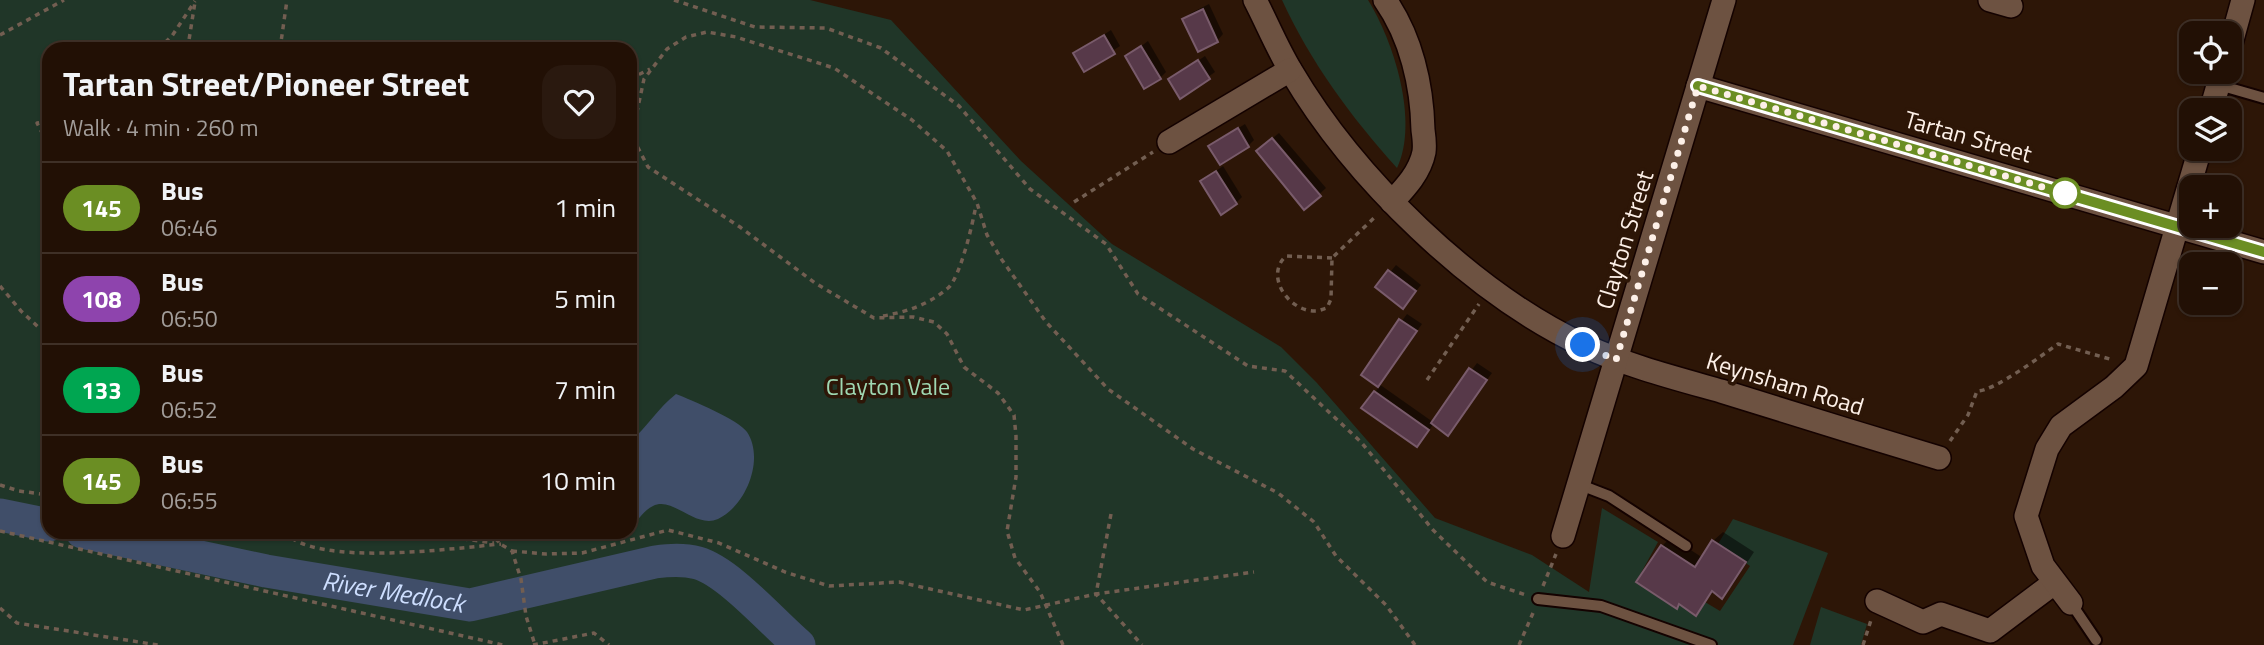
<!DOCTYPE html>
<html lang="en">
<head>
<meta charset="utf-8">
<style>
  :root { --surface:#221005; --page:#2a190f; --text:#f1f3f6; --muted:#a29d9a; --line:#3f3027 }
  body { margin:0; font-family:"Titillium Web",sans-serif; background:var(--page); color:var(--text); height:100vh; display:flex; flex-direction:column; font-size:26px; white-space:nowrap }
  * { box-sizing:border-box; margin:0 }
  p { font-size:23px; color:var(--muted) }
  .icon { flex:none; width:38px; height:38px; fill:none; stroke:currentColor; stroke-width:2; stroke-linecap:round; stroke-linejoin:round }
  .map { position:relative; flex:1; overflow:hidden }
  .drawer { position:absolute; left:42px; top:42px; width:595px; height:497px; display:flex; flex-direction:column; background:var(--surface); border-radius:21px; box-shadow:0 2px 5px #0004,0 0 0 2px var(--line) }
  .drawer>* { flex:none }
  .badge { padding:0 14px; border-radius:23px; font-size:24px; line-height:46px }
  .buttons { position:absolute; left:2179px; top:21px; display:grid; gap:14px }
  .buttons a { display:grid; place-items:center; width:63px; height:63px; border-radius:14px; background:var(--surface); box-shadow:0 2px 5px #0004,0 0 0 2px var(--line); font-size:35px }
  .you { position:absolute; width:35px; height:35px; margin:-18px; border:5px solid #fff; border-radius:50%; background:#1a73e8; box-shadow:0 0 0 10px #1a73e833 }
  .map>.badge { position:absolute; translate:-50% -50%; box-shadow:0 0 0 4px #fff }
  .round { display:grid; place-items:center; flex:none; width:74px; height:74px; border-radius:21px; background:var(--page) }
  .summary { display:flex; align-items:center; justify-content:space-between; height:119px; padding:0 21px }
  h1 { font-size:33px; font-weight:700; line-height:52px }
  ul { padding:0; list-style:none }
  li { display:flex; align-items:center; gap:21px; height:91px; padding:0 21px; border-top:2px solid var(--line) }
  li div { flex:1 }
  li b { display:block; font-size:26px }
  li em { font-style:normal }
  li .badge { min-width:77px; font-weight:700; text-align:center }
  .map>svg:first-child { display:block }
  .green { fill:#203628; fill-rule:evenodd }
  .water { fill:#404e69 }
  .shadow { fill:#0007 }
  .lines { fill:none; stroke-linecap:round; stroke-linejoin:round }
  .river { stroke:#404e69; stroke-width:33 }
  .building { fill:#573949; stroke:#795b6b; stroke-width:2 }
  .lane-casing { stroke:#140200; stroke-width:14 }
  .street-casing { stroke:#140200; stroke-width:26 }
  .path { stroke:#725e51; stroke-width:3.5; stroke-dasharray:5 5; stroke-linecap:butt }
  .lane { stroke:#6d5241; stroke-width:10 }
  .street { stroke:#6d5241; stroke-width:23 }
  .line-casing { stroke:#fff; stroke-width:16 }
  .line { stroke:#6b8e23; stroke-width:10 }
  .walk { stroke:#fdf0e8; stroke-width:7; stroke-dasharray:0 12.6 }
  .stop-dot { fill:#fff; stroke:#6b8e23; stroke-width:3.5 }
  .labels { text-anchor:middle; stroke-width:7; stroke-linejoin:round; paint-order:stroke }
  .street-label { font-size:24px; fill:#fdf0e8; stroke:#2d1607 }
  .park-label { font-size:24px; fill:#9fd8b2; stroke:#2d1607 }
  .water-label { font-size:26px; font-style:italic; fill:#cddefe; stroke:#2d1607 }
</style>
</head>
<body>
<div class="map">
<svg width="2264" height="645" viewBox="0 0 2264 645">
  <rect width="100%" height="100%" fill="#2d1607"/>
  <!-- green -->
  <g class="green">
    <path d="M0 0H810L891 20 1021 161 1112 244 1281 347 1317 383 1435 518 1532 555 1589 592 1602 508 1658 542 1636 582 1677 608 1679 604 1695 615 1705 602 1720 611 1750 566 1718 544 1733 519 1828 553 1793 645H0ZM49 49H630V532H49Z"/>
    <path d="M1282 0H1368C1394 42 1419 121 1397 168 1351 117 1311 63 1282 0Z"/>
    <polygon points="1821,607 1867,624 1861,645 1810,645"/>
  </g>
  <!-- water -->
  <path class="water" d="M676 394C691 400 739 420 747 432 765 459 746 506 718 519 695 529 673 496 653 506 644 510 638 521 630 527V442C647 427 658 408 676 394Z"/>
  <!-- shadow -->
  <g class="shadow">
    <polygon points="1209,4 1223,34 1217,41 1184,19 1191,13"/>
    <polygon points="1111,30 1120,46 1085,69 1075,54"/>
    <polygon points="1148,41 1166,72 1160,78 1127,57"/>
    <polygon points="1205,56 1215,72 1181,96 1170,80"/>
    <polygon points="1245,124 1254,140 1248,146 1210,146"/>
    <polygon points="1279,133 1326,188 1304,208 1264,145"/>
    <polygon points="1223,166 1242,197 1236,203 1202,181"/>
    <polygon points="1396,265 1421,285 1409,300 1378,287"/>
    <polygon points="1407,314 1422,324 1379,384 1433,422 1477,363 1492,373 1448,433 1434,423 1423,439 1375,392 1380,386 1363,374"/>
    <polygon points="1723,532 1754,552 1731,587 1722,597 1714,591 1695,613 1662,546 1671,537 1703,558 1713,541"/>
  </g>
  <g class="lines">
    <!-- river -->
    <g class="river">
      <polyline points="0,515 49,525"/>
      <path id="s1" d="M82 532 266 571 470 605 655 562C670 560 683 559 698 563 729 572 773 623 799 645"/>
    </g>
  </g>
  <!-- building -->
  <g class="building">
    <polygon points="1203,9 1218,42 1198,52 1182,19"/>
    <polygon points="1104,35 1115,54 1084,72 1073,53"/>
    <polygon points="1141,46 1161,79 1144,89 1125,56"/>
    <polygon points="1198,60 1210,79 1180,99 1168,79"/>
    <polygon points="1238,128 1249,147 1220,165 1208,146"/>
    <polygon points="1272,138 1321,196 1304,210 1256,151"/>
    <polygon points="1216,171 1237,204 1221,215 1200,181"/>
    <polygon points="1388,270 1416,291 1403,309 1375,287"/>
    <polygon points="1399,319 1417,331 1378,387 1361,375"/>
    <polygon points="1469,368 1487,380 1448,436 1431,423"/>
    <polygon points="1374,391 1429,430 1417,447 1361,408"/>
    <polygon points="1712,540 1746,562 1722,599 1712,591 1696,616 1679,604 1677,609 1636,582 1661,545 1695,567"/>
  </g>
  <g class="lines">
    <defs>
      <g id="lane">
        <polyline points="2219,85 2264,98"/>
        <polyline points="1578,484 1609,496 1686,546"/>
        <polyline points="1538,599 1601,606 1711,645"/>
        <polyline points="2071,603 2096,640"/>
      </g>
      <g id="street">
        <path d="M1255 0C1267 23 1277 48 1291 71 1354 178 1472 293 1585 346 1628 366 1675 378 1721 391 1794 414 1866 436 1939 458"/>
        <path d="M1385 0C1411 37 1422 85 1423 130 1424 137 1425 145 1424 152 1420 172 1406 187 1392 202"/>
        <polyline points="1990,0 2011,6"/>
        <polyline points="2230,47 2243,0"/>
        <polyline points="1698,86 2264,252"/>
        <polyline points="2211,110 2222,72"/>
        <polyline points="1169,142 1290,70"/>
        <polyline points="1563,536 1724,0"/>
        <polyline points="1877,601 1923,622 1941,614 1990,631 2054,583"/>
        <polyline points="2071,603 2043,566 2026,516 2047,449 2061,426 2114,387 2136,366 2200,149"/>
      </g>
    </defs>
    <!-- lane casing -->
    <use href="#lane" class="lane-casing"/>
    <!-- street casing -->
    <use href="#street" class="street-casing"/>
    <!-- path -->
    <g class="path">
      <polyline points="674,0 755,27 826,28 881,48 959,106 1030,189 1106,244 1138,294 1248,366 1285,371 1361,442 1433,530 1487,582 1526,595"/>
      <polyline points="0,35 64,0"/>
      <polyline points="158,49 172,36 195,1"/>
      <polyline points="190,49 189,40 195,2"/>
      <polyline points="280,49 287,0"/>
      <polyline points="630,79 650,69"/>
      <polyline points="49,121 37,123 49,146"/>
      <polyline points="1074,202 1153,152"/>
      <path d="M1332 258 1286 256C1264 276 1289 312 1316 311 1319 311 1323 309 1327 308L1331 299 1332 258 1377 215"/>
      <polyline points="0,286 21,311 49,337"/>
      <path d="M883 316C906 312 930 304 948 288 960 278 973 223 976 205"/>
      <polyline points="1427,380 1479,304"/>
      <path d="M1950 441 1968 415 1977 391C1995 391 2042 355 2058 344L2113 360"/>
      <polyline points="0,485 19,491 49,495"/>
      <polyline points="1111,514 1096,594 1254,572"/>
      <polyline points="0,531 503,645"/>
      <path d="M284 532C317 568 454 548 501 544"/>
      <polyline points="413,532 494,543"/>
      <polyline points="488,532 501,544"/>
      <polyline points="502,545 512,551 521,579 526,616 535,645"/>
      <polyline points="512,551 546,554 582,553 668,530 719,543 785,572 829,586 899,582 1024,610 1096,594 1142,645"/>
      <polyline points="1543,586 1556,554"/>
      <polyline points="0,608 17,623 158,645"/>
      <polyline points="533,645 594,633 609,645"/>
      <polyline points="1063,645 1040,592 1015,558 1007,531 1016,477 1016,436 1014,415 998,393 964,367 947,334 934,322 913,317 874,318 815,283 740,227 648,167 636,144 635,121 644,79 667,49 686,37 707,32 736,37 834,68 912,120 947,151 977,203 987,235 1002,260 1046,322 1108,389 1193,449 1278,493 1314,522 1336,556 1386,605 1415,645"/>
      <polyline points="1519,645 1533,613"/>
      <polyline points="1863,645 1871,620"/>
    </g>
    <!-- lane -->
    <use href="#lane" class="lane"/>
    <!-- street -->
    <use href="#street" class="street"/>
  </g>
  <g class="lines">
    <defs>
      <polyline id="line" points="1698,86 2264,252"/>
    </defs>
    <!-- line casing -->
    <use href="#line" class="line-casing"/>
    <!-- line -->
    <use href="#line" class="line"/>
    <!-- walk -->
    <polyline class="walk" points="1583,345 1616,360 1698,86 2077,197 2065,193"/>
  </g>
  <!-- markers -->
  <circle class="stop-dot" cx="2065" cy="193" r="14"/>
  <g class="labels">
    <!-- street labels -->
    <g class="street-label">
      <text transform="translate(1968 137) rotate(16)" y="8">Tartan Street</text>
      <text transform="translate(1625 240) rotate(-73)" y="8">Clayton Street</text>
      <text transform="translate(1785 384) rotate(17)" y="8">Keynsham Road</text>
    </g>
    <!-- park labels -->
    <g class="park-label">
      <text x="888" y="395">Clayton Vale</text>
    </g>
    <!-- water labels -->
    <g class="water-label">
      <text dy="9" stroke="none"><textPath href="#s1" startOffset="317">River Medlock</textPath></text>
    </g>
  </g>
</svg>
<div class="buttons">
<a><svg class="icon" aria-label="locate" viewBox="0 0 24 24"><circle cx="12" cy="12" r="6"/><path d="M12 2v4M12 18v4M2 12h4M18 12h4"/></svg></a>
<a><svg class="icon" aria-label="layers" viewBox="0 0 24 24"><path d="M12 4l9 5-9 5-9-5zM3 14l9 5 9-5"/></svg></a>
<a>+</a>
<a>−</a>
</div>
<div class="you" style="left:1583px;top:345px"></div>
<section class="drawer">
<div class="summary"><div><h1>Tartan Street/Pioneer Street</h1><p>Walk · 4 min · 260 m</p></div><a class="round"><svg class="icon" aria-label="heart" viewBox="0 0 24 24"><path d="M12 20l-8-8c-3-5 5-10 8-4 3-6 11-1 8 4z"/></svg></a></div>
<ul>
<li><span class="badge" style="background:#6b8e23;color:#fff">145</span><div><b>Bus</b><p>06:46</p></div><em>1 min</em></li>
<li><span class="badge" style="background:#8e44ad;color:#fff">108</span><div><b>Bus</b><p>06:50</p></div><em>5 min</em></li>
<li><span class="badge" style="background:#00a651;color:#fff">133</span><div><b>Bus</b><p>06:52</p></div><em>7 min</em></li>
<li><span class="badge" style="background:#6b8e23;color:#fff">145</span><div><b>Bus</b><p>06:55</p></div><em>10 min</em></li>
</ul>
</section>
</div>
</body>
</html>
